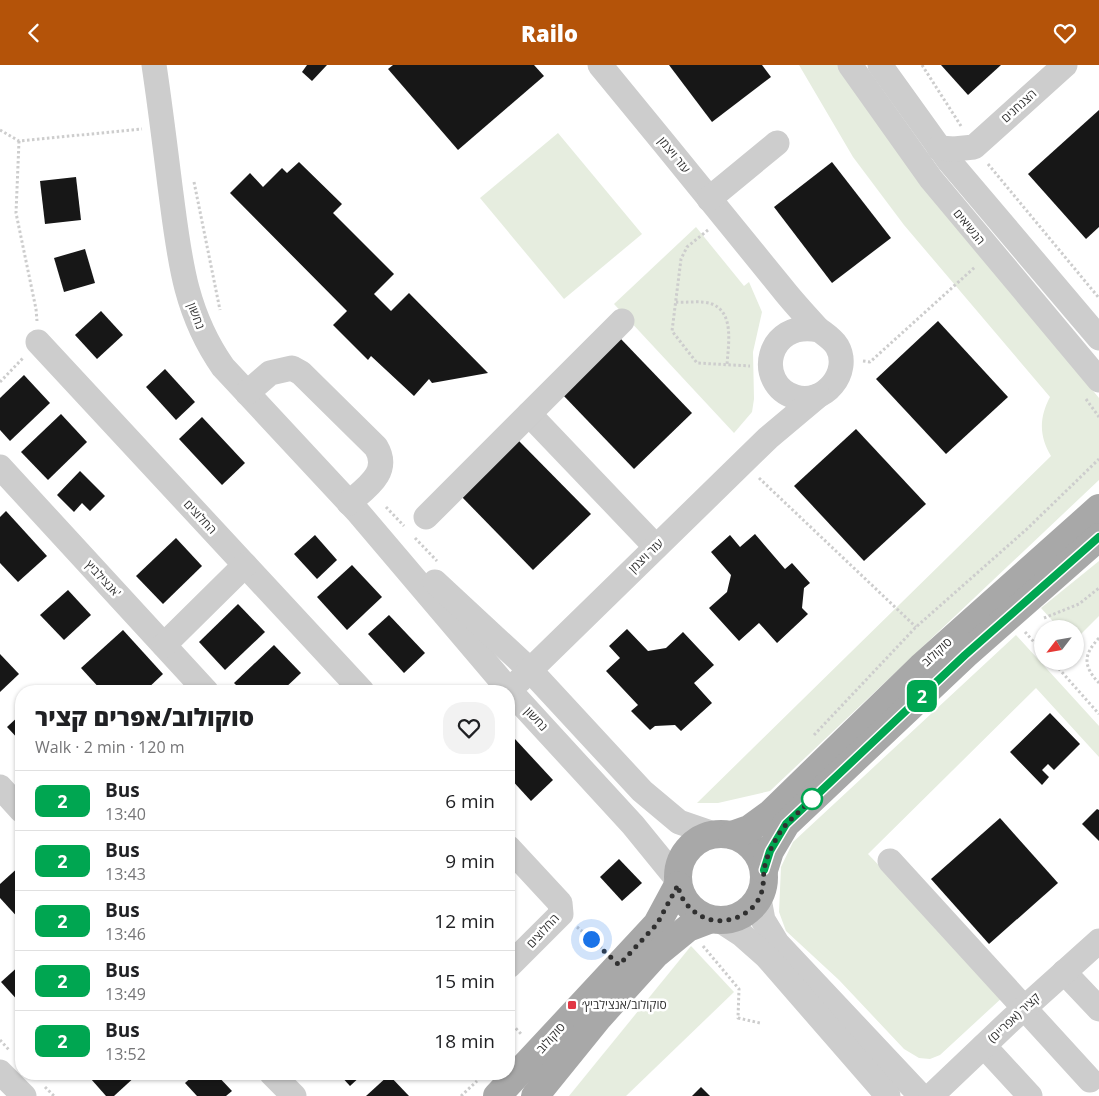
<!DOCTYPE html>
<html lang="en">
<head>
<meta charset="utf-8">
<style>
  :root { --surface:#fff; --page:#f2f2f2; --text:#202124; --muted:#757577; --line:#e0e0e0; --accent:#b45309 }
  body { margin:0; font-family:"Open Sans","Noto Sans Hebrew",sans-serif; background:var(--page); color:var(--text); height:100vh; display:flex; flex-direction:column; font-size:19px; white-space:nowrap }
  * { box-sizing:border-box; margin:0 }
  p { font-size:16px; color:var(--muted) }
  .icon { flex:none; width:28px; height:28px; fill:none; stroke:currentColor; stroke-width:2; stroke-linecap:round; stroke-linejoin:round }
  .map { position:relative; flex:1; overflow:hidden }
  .details { position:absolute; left:15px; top:620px; width:500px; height:395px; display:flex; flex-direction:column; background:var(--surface); border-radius:20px; box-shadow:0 1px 4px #0004 }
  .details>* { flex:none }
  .badge { padding:0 10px; border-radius:8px; font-size:18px; line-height:32px }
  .needle { width:32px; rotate:239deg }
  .tools { position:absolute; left:1034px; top:555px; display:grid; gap:10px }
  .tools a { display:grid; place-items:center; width:50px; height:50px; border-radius:50%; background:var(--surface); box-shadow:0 1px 4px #0004; font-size:25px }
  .you { position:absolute; width:25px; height:25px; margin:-12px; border:4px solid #fff; border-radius:50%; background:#1a73e8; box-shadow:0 0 0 8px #1a73e833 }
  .map>.badge { position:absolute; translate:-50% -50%; box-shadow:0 0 0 2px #fff }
  .round { display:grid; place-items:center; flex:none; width:52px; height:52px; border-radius:20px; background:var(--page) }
  .overview { display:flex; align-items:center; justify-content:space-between; height:85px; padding:0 20px }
  h1 { font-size:24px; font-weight:800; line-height:38px }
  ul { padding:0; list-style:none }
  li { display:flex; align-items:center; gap:15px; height:60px; padding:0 20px; border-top:1px solid var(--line) }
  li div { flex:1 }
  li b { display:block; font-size:19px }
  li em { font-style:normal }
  li .badge { min-width:55px; font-weight:700; text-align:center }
  header { display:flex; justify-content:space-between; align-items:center; height:65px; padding:0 20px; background:var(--accent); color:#fff; font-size:22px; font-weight:800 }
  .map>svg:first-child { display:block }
  .green { fill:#e6eddf }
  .building { fill:#171717 }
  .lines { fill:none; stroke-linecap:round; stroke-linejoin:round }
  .path { stroke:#cdcdcd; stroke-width:3; stroke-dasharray:2.5 2.5; stroke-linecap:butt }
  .minor { stroke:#cdcdcd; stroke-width:25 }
  .major { stroke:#a8a8a8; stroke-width:28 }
  .line-casing { stroke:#fff; stroke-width:11 }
  .line { stroke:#00a651; stroke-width:8 }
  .walk { stroke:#303030; stroke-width:5; stroke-dasharray:0 9 }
  .stop-dot { fill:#fff; stroke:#00a651; stroke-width:2.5 }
  .poi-dot { fill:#e13845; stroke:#fff; stroke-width:2 }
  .labels { text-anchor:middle; stroke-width:5; stroke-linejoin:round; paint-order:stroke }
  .street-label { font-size:12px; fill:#303030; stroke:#fff }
  .poi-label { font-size:12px; fill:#303030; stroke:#fff; text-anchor:start }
</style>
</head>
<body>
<header><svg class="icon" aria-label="back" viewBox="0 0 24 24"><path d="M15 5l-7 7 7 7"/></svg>Railo<svg class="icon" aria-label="heart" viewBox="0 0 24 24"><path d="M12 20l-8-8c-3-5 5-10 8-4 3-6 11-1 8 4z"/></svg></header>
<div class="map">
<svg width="1099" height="1031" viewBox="0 0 1099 1031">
  <rect width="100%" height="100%" fill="#fff"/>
  <!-- green -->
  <g class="green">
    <path d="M799 0H840L951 153 1099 333V415L770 726 718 738H697L1051 391C1039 371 1039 353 1050 332L904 160 853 92Z"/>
    <polygon points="558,68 642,169 564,234 480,133"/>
    <polygon points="696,162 744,221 749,217 762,247 753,287 754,334 752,347 734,368 614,239"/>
    <polygon points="1099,496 1099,551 1075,575 1075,564 1060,564 1041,543"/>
    <polygon points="1016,570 1099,661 1099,692 1036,623 868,789 1004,931 940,990 930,994 919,993 904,984 839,915 786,866 779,847 781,802 793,777"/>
    <polygon points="691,881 734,927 626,1031 569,1031"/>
  </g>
  <!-- building -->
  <g class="building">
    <polygon points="307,0 327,0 312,16 302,7"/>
    <polygon points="393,0 534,0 544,11 458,85 388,4"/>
    <polygon points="669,0 762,0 771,12 712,57"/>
    <polygon points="941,0 1001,0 968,30"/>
    <polygon points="1099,45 1099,162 1086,174 1028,109"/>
    <polygon points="299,97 342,139 333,148 394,209 374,229 391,246 409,228 488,308 432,318 429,314 414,331 371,291 368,295 333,260 347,246 230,128 250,108 263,122 282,103 287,108"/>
    <polygon points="832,97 891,173 832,218 774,142"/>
    <polygon points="76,112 81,155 45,159 40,116"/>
    <polygon points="85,184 95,218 64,227 54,193"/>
    <polygon points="101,246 123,270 97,294 75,270"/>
    <polygon points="938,256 1008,332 946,389 876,314"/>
    <polygon points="620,273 692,348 634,404 562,329"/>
    <polygon points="165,304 195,337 176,355 146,322"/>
    <polygon points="24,310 50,338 10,376 0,365 0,333"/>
    <polygon points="61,349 87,377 48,415 21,387"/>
    <polygon points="202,352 245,398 222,420 179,374"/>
    <polygon points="856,364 926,439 864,496 794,421"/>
    <polygon points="518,375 591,449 533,505 461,431"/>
    <polygon points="80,406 105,431 90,446 82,438 74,447 57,430"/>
    <polygon points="6,446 47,491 18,517 0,498 0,452"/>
    <polygon points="755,469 785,504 792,498 810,518 804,523 802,543 808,549 777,578 759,558 739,576 709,543 727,527 731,510 711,487 730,470 740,482"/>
    <polygon points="315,470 337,495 317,514 294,489"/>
    <polygon points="176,473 202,501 163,539 136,511"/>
    <polygon points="352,500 382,532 347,565 317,532"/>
    <polygon points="68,525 91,550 64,575 40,550"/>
    <polygon points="238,539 265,567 225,605 199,577"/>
    <polygon points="389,550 425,588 404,608 368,569"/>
    <polygon points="627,564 648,586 666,583 683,567 714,600 694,618 712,638 681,666 675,660 655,661 650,665 631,646 638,640 606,606 620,593 609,581"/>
    <polygon points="123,565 163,609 145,626 102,626 81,603"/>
    <polygon points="274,580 301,608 282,626 242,626 234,618"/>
    <polygon points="0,589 19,609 0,627"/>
    <polygon points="1050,648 1080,679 1054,705 1048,699 1042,705 1049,712 1042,720 1010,687"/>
    <polygon points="21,649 21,677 7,662"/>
    <polygon points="515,674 553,715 531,736 509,712 509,679"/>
    <polygon points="1097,744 1099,745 1099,776 1082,759"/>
    <polygon points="1000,753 1058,818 989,879 931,814"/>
    <polygon points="619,794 642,818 622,836 600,812"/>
    <polygon points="21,800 21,856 0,833 0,819"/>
    <polygon points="21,899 21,939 1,917"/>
    <polygon points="98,1009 138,1009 114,1031 106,1031 91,1014"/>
    <polygon points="195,1009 216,1009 232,1026 226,1031 197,1031 185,1018"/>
    <polygon points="339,1009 363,1009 350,1021"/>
    <polygon points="389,1010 409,1031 366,1031"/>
    <polygon points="701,1022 710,1031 692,1031"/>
  </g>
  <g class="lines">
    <!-- path -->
    <g class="path">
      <polyline points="922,0 961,61"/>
      <polyline points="0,65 19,76 142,64"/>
      <polyline points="19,76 16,148 36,244 37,256"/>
      <polyline points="988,99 1099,233"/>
      <polyline points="194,117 220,245"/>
      <polyline points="708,165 687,182 681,194 672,266 697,298 750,301"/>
      <path d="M676 237C686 238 702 235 712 239 735 248 728 281 727 300"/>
      <polyline points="863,296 870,297 975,202"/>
      <polyline points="0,317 24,292"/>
      <polyline points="1086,334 1099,352"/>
      <polyline points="759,413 916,562"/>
      <polyline points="386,442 404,461"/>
      <polyline points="415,473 437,496"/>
      <polyline points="1044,553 1079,539 1099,523"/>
      <polyline points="1025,567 1042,586"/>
      <path d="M1099 573C1083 590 1083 601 1099 618"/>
      <polyline points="1052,596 1099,649"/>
      <polyline points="814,670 916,562 1028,463 1099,394"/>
      <polyline points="577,862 603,884"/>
      <polyline points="703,881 739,924 738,953 760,958"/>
      <polyline points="509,956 522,970"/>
      <polyline points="0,975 10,986"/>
      <polyline points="45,1022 54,1031"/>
      <polyline points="461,1031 477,1016"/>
    </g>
    <!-- minor -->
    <g class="minor">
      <path d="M154 0C160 40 165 81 170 121 179 188 183 245 223 302L357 446 509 625 633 760 677 814"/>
      <path d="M600 0C661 74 722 149 782 223 793 237 805 250 817 263 824 269 832 273 837 281 852 307 824 341 795 332 754 319 766 254 819 265"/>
      <polyline points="850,0 931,114 1099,315"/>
      <polyline points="880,0 949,96 1099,273"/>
      <polyline points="939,83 954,84 974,82 1065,0"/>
      <polyline points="709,134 777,78"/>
      <polyline points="38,277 362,626"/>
      <path d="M247 328 270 308 292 303 301 308 376 382C391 407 367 422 349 438"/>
      <polyline points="529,349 656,482"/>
      <polyline points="0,402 206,626"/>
      <polyline points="426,452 622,256"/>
      <polyline points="435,517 530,605 642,726 679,757 714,769"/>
      <polyline points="164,580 245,500"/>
      <polyline points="519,616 768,373 818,331"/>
      <polyline points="0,722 21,745"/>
      <polyline points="509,783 560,838 561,849 509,901"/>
      <polyline points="890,796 1090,1015"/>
      <polyline points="759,834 763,855 777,878 921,1031"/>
      <polyline points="721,856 741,869 767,892 888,1031"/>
      <polyline points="1064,907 1099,944"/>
      <polyline points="984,981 1030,1031"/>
      <polyline points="0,1007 24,1031"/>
      <polyline points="272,1009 294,1031"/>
      <polyline points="931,1031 1011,955 1099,876"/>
    </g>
    <!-- major -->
    <g class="major">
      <circle cx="721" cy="812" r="43"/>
      <polyline points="732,770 749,764 771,748 921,602 1099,443"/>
      <polyline points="764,805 770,786 786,759 965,590 1099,472"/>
      <polyline points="497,1031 644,873 657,859 678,820"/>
      <polyline points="535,1031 599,952 655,890 688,863 709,855"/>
    </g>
  </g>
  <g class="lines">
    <defs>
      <polyline id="line" points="764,805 770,786 786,759 965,590 1099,472"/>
    </defs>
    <!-- line casing -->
    <use href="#line" class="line-casing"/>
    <!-- line -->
    <use href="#line" class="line"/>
    <!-- walk -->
    <path class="walk" d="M591 874 619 900 657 859 678 820C680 835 691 846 703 852 724 862 753 851 761 829 764 821 763 814 764 806 765 795 771 783 776 774 784 758 800 747 812 734"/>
  </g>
  <!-- markers -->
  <circle class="stop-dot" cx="812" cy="734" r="10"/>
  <rect class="poi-dot" x="567" y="935" width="10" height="10" rx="2.5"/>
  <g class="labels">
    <!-- street labels -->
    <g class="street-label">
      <text transform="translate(1019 41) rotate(-42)" y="4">הצנחנים</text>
      <text transform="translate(674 90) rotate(51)" y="4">עזר ויצמן</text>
      <text transform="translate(969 162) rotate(51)" y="4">הנשיאים</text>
      <text transform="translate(196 251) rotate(70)" y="4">נחשון</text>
      <text transform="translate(200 452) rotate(47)" y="4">החלוצים</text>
      <text transform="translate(646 491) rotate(-44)" y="4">עזר ויצמן</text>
      <text transform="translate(103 514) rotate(47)" y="4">אנצילביץ'</text>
      <text transform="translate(937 587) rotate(-43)" y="4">סוקולוב</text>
      <text transform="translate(536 654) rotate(47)" y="4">נחשון</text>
      <text transform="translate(543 866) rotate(-47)" y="4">החלוצים</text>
      <text transform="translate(1014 953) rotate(-43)" y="4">קציר (אפריים)</text>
      <text transform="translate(551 973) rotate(-48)" y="4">סוקולוב</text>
    </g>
    <!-- poi labels -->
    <g class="poi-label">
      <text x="582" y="944">סוקולוב/אנצילביץ׳</text>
    </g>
  </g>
</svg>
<div class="tools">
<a><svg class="needle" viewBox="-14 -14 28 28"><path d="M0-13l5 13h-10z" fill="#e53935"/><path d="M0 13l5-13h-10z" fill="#757577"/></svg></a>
</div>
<div class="you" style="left:591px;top:874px"></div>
<b class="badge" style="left:922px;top:631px;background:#00a651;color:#fff">2</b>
<section class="details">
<div class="overview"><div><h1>סוקולוב/אפרים קציר</h1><p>Walk · 2 min · 120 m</p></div><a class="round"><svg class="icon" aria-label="heart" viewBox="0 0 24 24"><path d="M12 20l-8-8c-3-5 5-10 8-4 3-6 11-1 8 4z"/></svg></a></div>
<ul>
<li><span class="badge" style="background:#00a651;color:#fff">2</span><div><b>Bus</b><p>13:40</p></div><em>6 min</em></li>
<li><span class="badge" style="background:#00a651;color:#fff">2</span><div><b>Bus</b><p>13:43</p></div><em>9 min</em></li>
<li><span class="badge" style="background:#00a651;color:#fff">2</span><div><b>Bus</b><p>13:46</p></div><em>12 min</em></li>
<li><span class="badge" style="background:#00a651;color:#fff">2</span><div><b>Bus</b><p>13:49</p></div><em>15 min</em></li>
<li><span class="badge" style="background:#00a651;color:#fff">2</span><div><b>Bus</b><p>13:52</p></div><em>18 min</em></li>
</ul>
</section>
</div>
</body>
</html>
